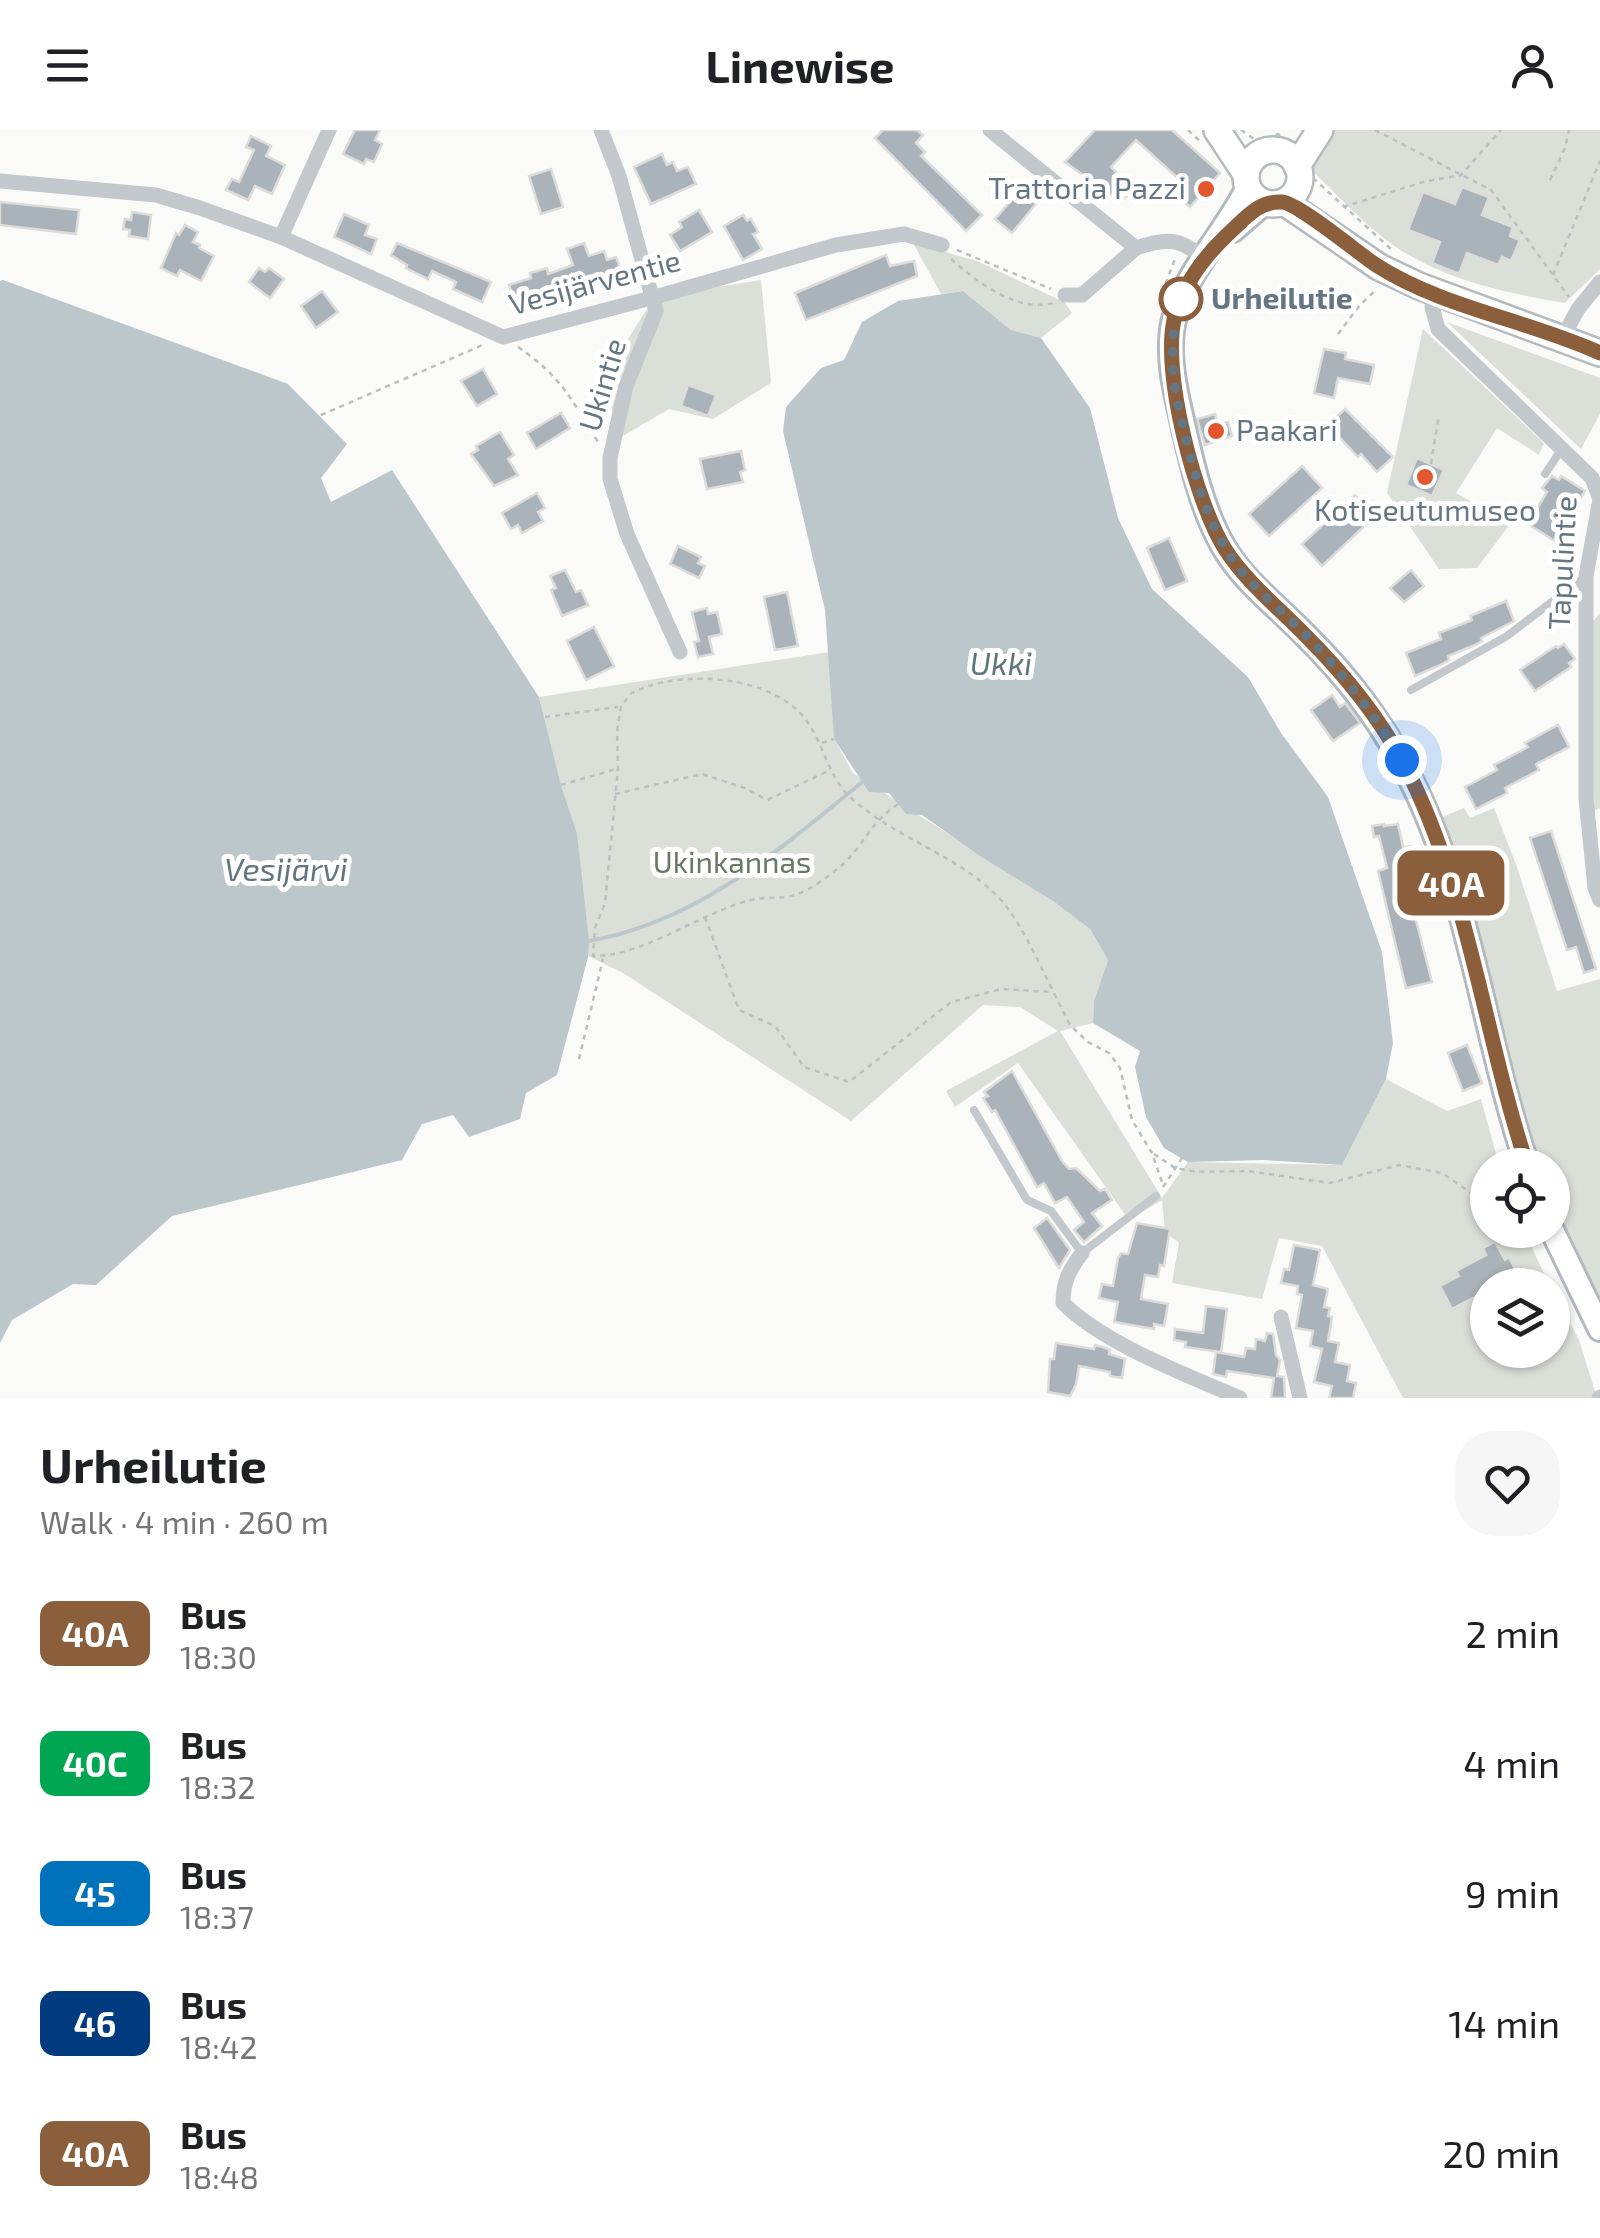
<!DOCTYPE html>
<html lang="en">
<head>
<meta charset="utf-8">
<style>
  :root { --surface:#fff; --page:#f6f6f6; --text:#202124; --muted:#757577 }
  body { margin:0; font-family:"Exo 2",sans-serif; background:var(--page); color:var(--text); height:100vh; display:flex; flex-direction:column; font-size:38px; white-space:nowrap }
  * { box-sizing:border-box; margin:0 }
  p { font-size:32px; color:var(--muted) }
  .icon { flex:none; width:55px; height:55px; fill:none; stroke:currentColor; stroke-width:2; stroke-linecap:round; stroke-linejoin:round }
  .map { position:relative; height:1268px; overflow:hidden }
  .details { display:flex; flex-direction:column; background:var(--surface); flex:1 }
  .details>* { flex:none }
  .badge { padding:0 20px; border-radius:15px; font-size:35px; line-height:65px }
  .controls { position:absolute; left:1470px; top:1018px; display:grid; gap:20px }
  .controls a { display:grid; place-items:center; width:100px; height:100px; border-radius:50%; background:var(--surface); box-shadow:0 2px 8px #0004; font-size:50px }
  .you { position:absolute; width:50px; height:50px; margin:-25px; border:8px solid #fff; border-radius:50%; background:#1a73e8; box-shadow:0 0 0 15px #1a73e833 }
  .map>.badge { position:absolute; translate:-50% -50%; box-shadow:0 0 0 5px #fff }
  .round { display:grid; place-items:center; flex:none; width:105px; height:105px; border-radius:40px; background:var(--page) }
  .headline { display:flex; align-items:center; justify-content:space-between; height:170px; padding:0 40px }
  h1 { font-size:48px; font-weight:700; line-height:75px }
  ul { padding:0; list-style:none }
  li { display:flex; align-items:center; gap:30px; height:130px; padding:0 40px }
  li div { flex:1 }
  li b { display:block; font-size:38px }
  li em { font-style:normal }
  li .badge { min-width:110px; font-weight:700; text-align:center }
  header { display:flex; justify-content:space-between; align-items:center; height:130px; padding:0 40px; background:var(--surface); font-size:45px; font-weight:700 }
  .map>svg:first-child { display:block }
  .green { fill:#dadfd7 }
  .water { fill:#bbc7cb }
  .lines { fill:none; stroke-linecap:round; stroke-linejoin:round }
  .stream { stroke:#bbc7cb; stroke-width:4 }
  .building { fill:#aab3b9; stroke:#dcdcda; stroke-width:2.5 }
  .secondary-casing { stroke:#b3babf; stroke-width:28 }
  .primary-casing { stroke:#b5babe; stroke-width:30 }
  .path { stroke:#bbbfc2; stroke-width:2.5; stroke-dasharray:5 5; stroke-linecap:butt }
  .service { stroke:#c3c8cc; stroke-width:8 }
  .minor { stroke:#c3c8cc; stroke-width:15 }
  .secondary { stroke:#fff; stroke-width:22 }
  .primary { stroke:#fff; stroke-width:25 }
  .line-casing { stroke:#fff; stroke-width:22 }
  .line { stroke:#8b5e3c; stroke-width:15 }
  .walk { stroke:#657683; stroke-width:10; stroke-dasharray:0 18 }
  .poi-dot { fill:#e4572e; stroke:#fff; stroke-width:4 }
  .stop-dot { fill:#fff; stroke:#8b5e3c; stroke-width:5 }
  .labels { text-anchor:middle; stroke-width:10; stroke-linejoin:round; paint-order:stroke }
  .poi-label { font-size:30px; fill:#657683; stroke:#fff; text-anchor:end }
  .street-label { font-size:30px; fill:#657683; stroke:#fff }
  .stop-label { font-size:30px; font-weight:bold; fill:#657683; stroke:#fff; text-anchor:start }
  .park-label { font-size:30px; fill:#687a64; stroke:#fff }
  .water-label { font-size:32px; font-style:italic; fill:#60757c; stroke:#fff }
</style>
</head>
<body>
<header><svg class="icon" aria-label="menu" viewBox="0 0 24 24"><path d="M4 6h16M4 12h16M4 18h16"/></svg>Linewise<svg class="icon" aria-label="person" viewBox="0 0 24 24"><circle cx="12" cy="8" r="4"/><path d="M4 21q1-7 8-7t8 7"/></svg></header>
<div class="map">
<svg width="1600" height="1268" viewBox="0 0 1600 1268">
  <rect width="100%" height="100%" fill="#fafaf8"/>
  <!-- green -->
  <g class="green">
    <path d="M1336 0H1600V139L1565 173C1506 163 1447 151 1396 117 1365 96 1337 64 1309 38Z"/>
    <polygon points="913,113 977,131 1064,172 1072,183 1041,208 1011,200 963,161 941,164"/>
    <polygon points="761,150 771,253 713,289 669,279 614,311 609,238 655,167"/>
    <polygon points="1447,192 1600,248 1600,284 1581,319"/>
    <polygon points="1423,199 1544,313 1539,325 1497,298 1456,363 1510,394 1477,438 1439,439 1387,363"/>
    <polygon points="1600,483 1600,678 1589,683 1589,496"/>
    <polygon points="829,522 834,609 853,643 1053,771 1090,799 1108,830 1094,871 1093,893 1060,901 1162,1068 1188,1032 1342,1035 1386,949 1447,981 1481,969 1499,1035 1488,1035 1488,1100 1524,1100 1549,1155 1488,1155 1488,1220 1552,1220 1553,1161 1579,1210 1597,1268 1403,1268 1322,1116 1279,1108 1262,1169 1172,1153 1179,1113 1165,1102 1162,1070 1129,1090 1018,933 955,977 946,961 1058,901 1020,877 983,875 851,991 623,843 588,826 577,703 561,655 539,567"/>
    <path d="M1464 678 1470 688 1494 678 1517 737 1557 861 1600 849V1169C1577 1126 1553 1085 1552 1035H1542L1530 1001 1464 764 1438 689Z"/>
  </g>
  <!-- water -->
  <g class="water">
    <polygon points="3,150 288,254 347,314 321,348 331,372 392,340 539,567 561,655 577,703 589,811 588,827 557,945 526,963 520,989 469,1007 453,985 422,994 402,1030 172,1086 96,1155 73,1154 12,1190 0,1213 0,151"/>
    <polygon points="963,161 1011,200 1041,208 1090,278 1118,388 1152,459 1248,547 1281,603 1328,667 1382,822 1393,913 1386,949 1342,1035 1263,1030 1188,1032 1164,1018 1146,987 1135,937 1140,921 1093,893 1094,871 1108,830 1090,799 1053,771 983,728 922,685 906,684 889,663 869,662 834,609 825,480 783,301 786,277 821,238 844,230 862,192 898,171"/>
  </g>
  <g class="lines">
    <!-- stream -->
    <path class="stream" d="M589 811C697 792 779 720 861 653"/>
  </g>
  <!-- building -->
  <g class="building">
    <polygon points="355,0 380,0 375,10 382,14 374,32 366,29 364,34 343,24"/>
    <polygon points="883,0 917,0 923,5 916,13 925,22 921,26 982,85 966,101 875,8"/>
    <polygon points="1095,0 1172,0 1220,43 1190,77 1172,62 1181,51 1136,10 1111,37 1133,59 1121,72 1065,32"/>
    <polygon points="251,6 271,16 266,26 285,35 272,64 255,56 248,70 226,60 232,49 239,52 254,20 246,17"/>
    <polygon points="662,24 667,35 673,32 677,41 688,37 696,54 651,74 634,37"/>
    <polygon points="551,39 563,77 541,84 529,46"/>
    <polygon points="1023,57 1039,70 1012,103 995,89"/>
    <polygon points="1462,57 1489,67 1482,85 1513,97 1510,106 1520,110 1511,131 1502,127 1498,135 1467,123 1459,144 1432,133 1440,112 1408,100 1423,62 1455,74"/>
    <polygon points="0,72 79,80 76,104 0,95"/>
    <polygon points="699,80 712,102 680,121 670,105 682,97 679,92"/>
    <polygon points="132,82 151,85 148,109 129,106 130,100 123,99 125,89 131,90"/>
    <polygon points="344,84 369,95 365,105 377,109 371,124 334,107"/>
    <polygon points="743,85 747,91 751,89 758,102 753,104 762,119 743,130 724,96"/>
    <polygon points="185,95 198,102 193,112 200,115 199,118 214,126 201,151 180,140 177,146 161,138 176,103 179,105"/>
    <polygon points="397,113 491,152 482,172 453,159 456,152 432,141 428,149 406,138 407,135 391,125"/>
    <polygon points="584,113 589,126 604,121 607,130 616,127 623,146 594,155 591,147 559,157 561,164 544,169 543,165 515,173 509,155 531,148 530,143 547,138 548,144 573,135 567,119"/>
    <polygon points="886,125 890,136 914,131 917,146 806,190 795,163"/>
    <polygon points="259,138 265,142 269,138 284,149 270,168 249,152"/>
    <polygon points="322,161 338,182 316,198 301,176"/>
    <polygon points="1324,219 1346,223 1345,229 1374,235 1370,254 1338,248 1334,268 1314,263"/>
    <polygon points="483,239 497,264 477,276 461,251"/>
    <polygon points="688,255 716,265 708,286 681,276"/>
    <polygon points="1345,279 1393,327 1377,342 1361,324 1358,327 1328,295"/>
    <polygon points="561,283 570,298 536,319 527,303"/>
    <polygon points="1215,284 1218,295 1228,292 1232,306 1205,315 1197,289"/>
    <polygon points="500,302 514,325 508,329 518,345 494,356 471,324 478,320 476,316"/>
    <polygon points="741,321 745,340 740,342 743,352 707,359 700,329"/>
    <polygon points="1417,328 1444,340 1432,366 1406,355"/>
    <polygon points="1302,336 1322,358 1269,406 1249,384"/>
    <polygon points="1552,346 1559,350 1561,346 1585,361 1555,411 1528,394 1547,362 1542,358"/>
    <polygon points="537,363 545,378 538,382 543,391 522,403 518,395 511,399 502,383"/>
    <polygon points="1355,365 1375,386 1322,436 1302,414"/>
    <polygon points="1169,408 1187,451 1165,460 1147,418"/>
    <polygon points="678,416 701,427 698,433 705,436 699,448 670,434"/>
    <polygon points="565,440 576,462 581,460 588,475 562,486 551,460 556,458 550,446"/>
    <polygon points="1411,440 1424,456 1404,472 1390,458"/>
    <polygon points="787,462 798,516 775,520 764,467"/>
    <polygon points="1506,471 1514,491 1481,508 1482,511 1475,515 1448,526 1449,530 1438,536 1415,546 1406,523 1441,509 1439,503 1472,490 1470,486"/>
    <polygon points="707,478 708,484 717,482 722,504 709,507 713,524 698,527 694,512 699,511 692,482"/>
    <polygon points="594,497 614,536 586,550 567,511"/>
    <polygon points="1564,514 1575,529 1569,533 1571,537 1535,561 1520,540 1556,516 1558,518"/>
    <polygon points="1332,565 1340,577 1345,573 1360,593 1333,611 1311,580"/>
    <polygon points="1558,595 1569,617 1536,634 1539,640 1505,658 1507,663 1476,679 1465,657 1497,640 1494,635 1528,617 1525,613"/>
    <polygon points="1384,694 1384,696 1398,694 1403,717 1411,716 1414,726 1400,729 1432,852 1406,858 1378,741 1387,738 1379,706 1374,707 1372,696"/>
    <polygon points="1551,701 1596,839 1584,843 1576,817 1567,820 1530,708"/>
    <polygon points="1467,915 1482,953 1463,961 1448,923"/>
    <polygon points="1012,941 1062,1031 1069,1039 1076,1038 1100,1061 1105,1059 1112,1070 1092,1083 1102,1096 1084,1112 1074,1100 1084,1092 1067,1067 1055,1073 1044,1053 1037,1057 995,980 992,982 983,968 988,966 984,962"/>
    <polygon points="1047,1088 1070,1120 1059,1138 1034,1098"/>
    <polygon points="1137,1093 1170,1099 1164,1136 1160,1135 1158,1147 1145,1145 1141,1169 1168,1174 1164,1196 1154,1194 1154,1199 1114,1192 1118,1172 1099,1168 1102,1154 1113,1156 1118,1128 1121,1123 1128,1124"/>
    <polygon points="1495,1112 1505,1130 1509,1127 1516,1141 1510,1144 1512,1148 1498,1155 1488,1155 1488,1160 1452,1179 1440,1156 1459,1146 1456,1141 1486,1125 1483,1118"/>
    <polygon points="1294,1115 1320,1120 1313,1155 1328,1159 1324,1177 1330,1178 1328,1186 1332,1187 1328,1211 1339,1213 1335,1232 1350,1235 1347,1251 1356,1253 1353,1268 1329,1268 1332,1256 1314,1252 1322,1219 1310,1216 1313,1201 1296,1198 1302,1165 1297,1164 1298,1156 1281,1153 1284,1139 1289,1140"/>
    <polygon points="1206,1176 1227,1179 1221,1222 1185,1217 1186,1212 1174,1210 1175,1199 1203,1203"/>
    <polygon points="1267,1203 1273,1204 1276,1225 1280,1230 1277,1246 1284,1247 1285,1268 1271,1268 1274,1248 1227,1241 1226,1247 1213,1244 1216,1222 1244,1227 1246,1218 1255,1219 1256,1209 1265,1211"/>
    <polygon points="1056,1213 1094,1219 1095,1215 1103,1217 1110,1220 1109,1224 1125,1229 1122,1248 1110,1246 1110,1242 1079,1236 1076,1254 1070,1266 1048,1262 1050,1229 1054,1229"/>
  </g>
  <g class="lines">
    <defs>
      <g id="secondary">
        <path d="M1248 57C1227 102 1186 140 1174 189 1166 223 1175 260 1183 294 1192 334 1202 379 1223 416 1243 451 1277 476 1305 505 1350 549 1388 601 1415 658 1472 777 1485 911 1527 1035"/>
        <polyline points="1233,100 1264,73"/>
        <polyline points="1552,1100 1600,1199"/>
      </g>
      <g id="primary">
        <polyline points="1217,0 1246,44"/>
        <circle cx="1273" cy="47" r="27"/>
        <polyline points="1297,36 1320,0"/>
        <polyline points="1284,72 1379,137 1419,156 1600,223"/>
      </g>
    </defs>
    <!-- secondary casing -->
    <use href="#secondary" class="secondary-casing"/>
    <!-- primary casing -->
    <use href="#primary" class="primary-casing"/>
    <!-- path -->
    <g class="path">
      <polyline points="1188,0 1201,12"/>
      <polyline points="1241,0 1254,9"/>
      <polyline points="1375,0 1491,60 1569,167"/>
      <polyline points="1250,16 1255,10 1264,11 1278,4 1292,12"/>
      <polyline points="1313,48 1392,120"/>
      <polyline points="1550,50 1565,18 1569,0"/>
      <polyline points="1343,77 1423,52 1461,45 1501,0"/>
      <polyline points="957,120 1051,159"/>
      <path d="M951 129C977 152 1017 183 1054 173"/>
      <polyline points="1553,145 1600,31"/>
      <polyline points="1162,163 1175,129"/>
      <polyline points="1338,204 1360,175 1376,160"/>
      <path d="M518 217C563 248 570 268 598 312"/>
      <polyline points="321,285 485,214"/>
      <polyline points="1431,334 1439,285"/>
      <polyline points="545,587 618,577"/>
      <polyline points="822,613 834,609"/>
      <polyline points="561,655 616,639"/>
      <polyline points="615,664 702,644 745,658 767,670 828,641"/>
      <path d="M898 674C867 695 864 718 836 740 826 748 810 760 797 764 783 770 766 766 751 770 699 783 645 826 593 826L595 798 605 773 618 638 617 601 621 577 630 564C677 538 772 544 806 590 824 614 828 647 851 668 896 709 961 726 1001 770 1025 796 1052 863 1071 896L1088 912 1109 923 1120 938 1132 990 1152 1023 1163 1055"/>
      <polyline points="705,787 739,880 775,896 804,937 849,952 951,872 1002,859 1051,862"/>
      <polyline points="579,929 603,829"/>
      <polyline points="1154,1024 1175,1038 1198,1042 1248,1041 1330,1053 1399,1035 1442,1043 1473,1064 1488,1069"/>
      <polyline points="1163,1057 1182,1028"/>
    </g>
    <!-- service -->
    <g class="service">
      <polyline points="1545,344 1561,320"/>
      <polyline points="1411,560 1507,506 1586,446"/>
      <polyline points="974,980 1027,1070 1051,1081 1082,1123 1156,1066"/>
    </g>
    <!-- minor -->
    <g class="minor">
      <polyline points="601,0 619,46 656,181 626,256 610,328 610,349 627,404 680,522"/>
      <path d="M990 0 1136 118C1166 108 1180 107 1204 129"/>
      <polyline points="0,51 156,65 200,78 281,107 503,207 655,167 836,115 904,104 942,115"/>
      <polyline points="281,107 329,0"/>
      <polyline points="1437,164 1432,177 1438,199 1592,348 1600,369 1586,446 1586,668 1595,758 1600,770"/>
      <polyline points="1065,165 1082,165 1136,118"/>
      <polyline points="1563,207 1578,179 1600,152"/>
      <path d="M1082 1123C1069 1140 1063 1152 1063 1173 1104 1214 1187 1245 1240 1268"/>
      <polyline points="1281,1187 1300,1268"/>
      <polyline points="1599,1268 1600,1267"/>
    </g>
    <!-- secondary -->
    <use href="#secondary" class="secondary"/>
    <!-- primary -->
    <use href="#primary" class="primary"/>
  </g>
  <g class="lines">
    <defs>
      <path id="line" d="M1527 1035C1483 902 1469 758 1403 632 1378 586 1344 544 1307 507 1279 478 1247 453 1225 419 1196 373 1160 239 1175 186 1183 155 1204 127 1227 105 1245 89 1257 71 1282 72 1298 73 1358 123 1376 135 1443 178 1528 190 1600 223"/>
    </defs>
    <!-- line casing -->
    <use href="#line" class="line-casing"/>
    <!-- line -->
    <use href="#line" class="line"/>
    <!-- walk -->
    <path class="walk" d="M1181 169C1168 208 1171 247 1182 292 1192 333 1202 377 1223 414 1242 450 1277 476 1305 504 1342 542 1374 585 1402 630"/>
  </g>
  <!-- markers -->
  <g class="poi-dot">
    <circle cx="1206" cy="59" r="10"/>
    <circle cx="1216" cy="301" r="10"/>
    <circle cx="1425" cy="347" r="10"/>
  </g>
  <circle class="stop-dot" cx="1181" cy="169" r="20"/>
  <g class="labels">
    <!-- poi labels -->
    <g class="poi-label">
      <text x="1186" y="69">Trattoria Pazzi</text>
      <text x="1236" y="311" text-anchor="start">Paakari</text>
      <text x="1425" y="391" text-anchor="middle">Kotiseutumuseo</text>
    </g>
    <!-- street labels -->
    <g class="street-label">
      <text transform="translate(595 153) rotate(-15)" y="10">Vesijärventie</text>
      <text transform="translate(603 255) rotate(-73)" y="10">Ukintie</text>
      <text transform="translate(1563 433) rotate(-87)" y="10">Tapulintie</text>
    </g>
    <!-- stop labels -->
    <g class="stop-label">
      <text x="1211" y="179">Urheilutie</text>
    </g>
    <!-- park labels -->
    <g class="park-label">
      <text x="732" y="743">Ukinkannas</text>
    </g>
    <!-- water labels -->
    <g class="water-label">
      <text x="1001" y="545">Ukki</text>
      <text x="286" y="751">Vesijärvi</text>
    </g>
  </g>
</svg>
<div class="controls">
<a><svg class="icon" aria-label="locate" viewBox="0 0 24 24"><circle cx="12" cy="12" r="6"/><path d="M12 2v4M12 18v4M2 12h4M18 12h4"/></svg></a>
<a><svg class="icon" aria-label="layers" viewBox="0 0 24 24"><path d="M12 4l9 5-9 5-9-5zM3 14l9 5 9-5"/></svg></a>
</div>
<div class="you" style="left:1402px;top:630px"></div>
<b class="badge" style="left:1451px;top:753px;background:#8b5e3c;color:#fff">40A</b>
</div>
<section class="details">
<div class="headline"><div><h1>Urheilutie</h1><p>Walk · 4 min · 260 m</p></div><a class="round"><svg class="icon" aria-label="heart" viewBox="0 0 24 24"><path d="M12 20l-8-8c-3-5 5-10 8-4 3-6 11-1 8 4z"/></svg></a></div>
<ul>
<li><span class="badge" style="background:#8b5e3c;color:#fff">40A</span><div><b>Bus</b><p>18:30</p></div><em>2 min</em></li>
<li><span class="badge" style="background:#00a651;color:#fff">40C</span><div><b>Bus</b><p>18:32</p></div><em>4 min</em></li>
<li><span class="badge" style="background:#0072bc;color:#fff">45</span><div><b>Bus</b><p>18:37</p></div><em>9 min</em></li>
<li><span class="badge" style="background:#003b80;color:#fff">46</span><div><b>Bus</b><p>18:42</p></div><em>14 min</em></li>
<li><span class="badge" style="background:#8b5e3c;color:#fff">40A</span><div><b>Bus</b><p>18:48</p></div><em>20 min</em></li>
</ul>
</section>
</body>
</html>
